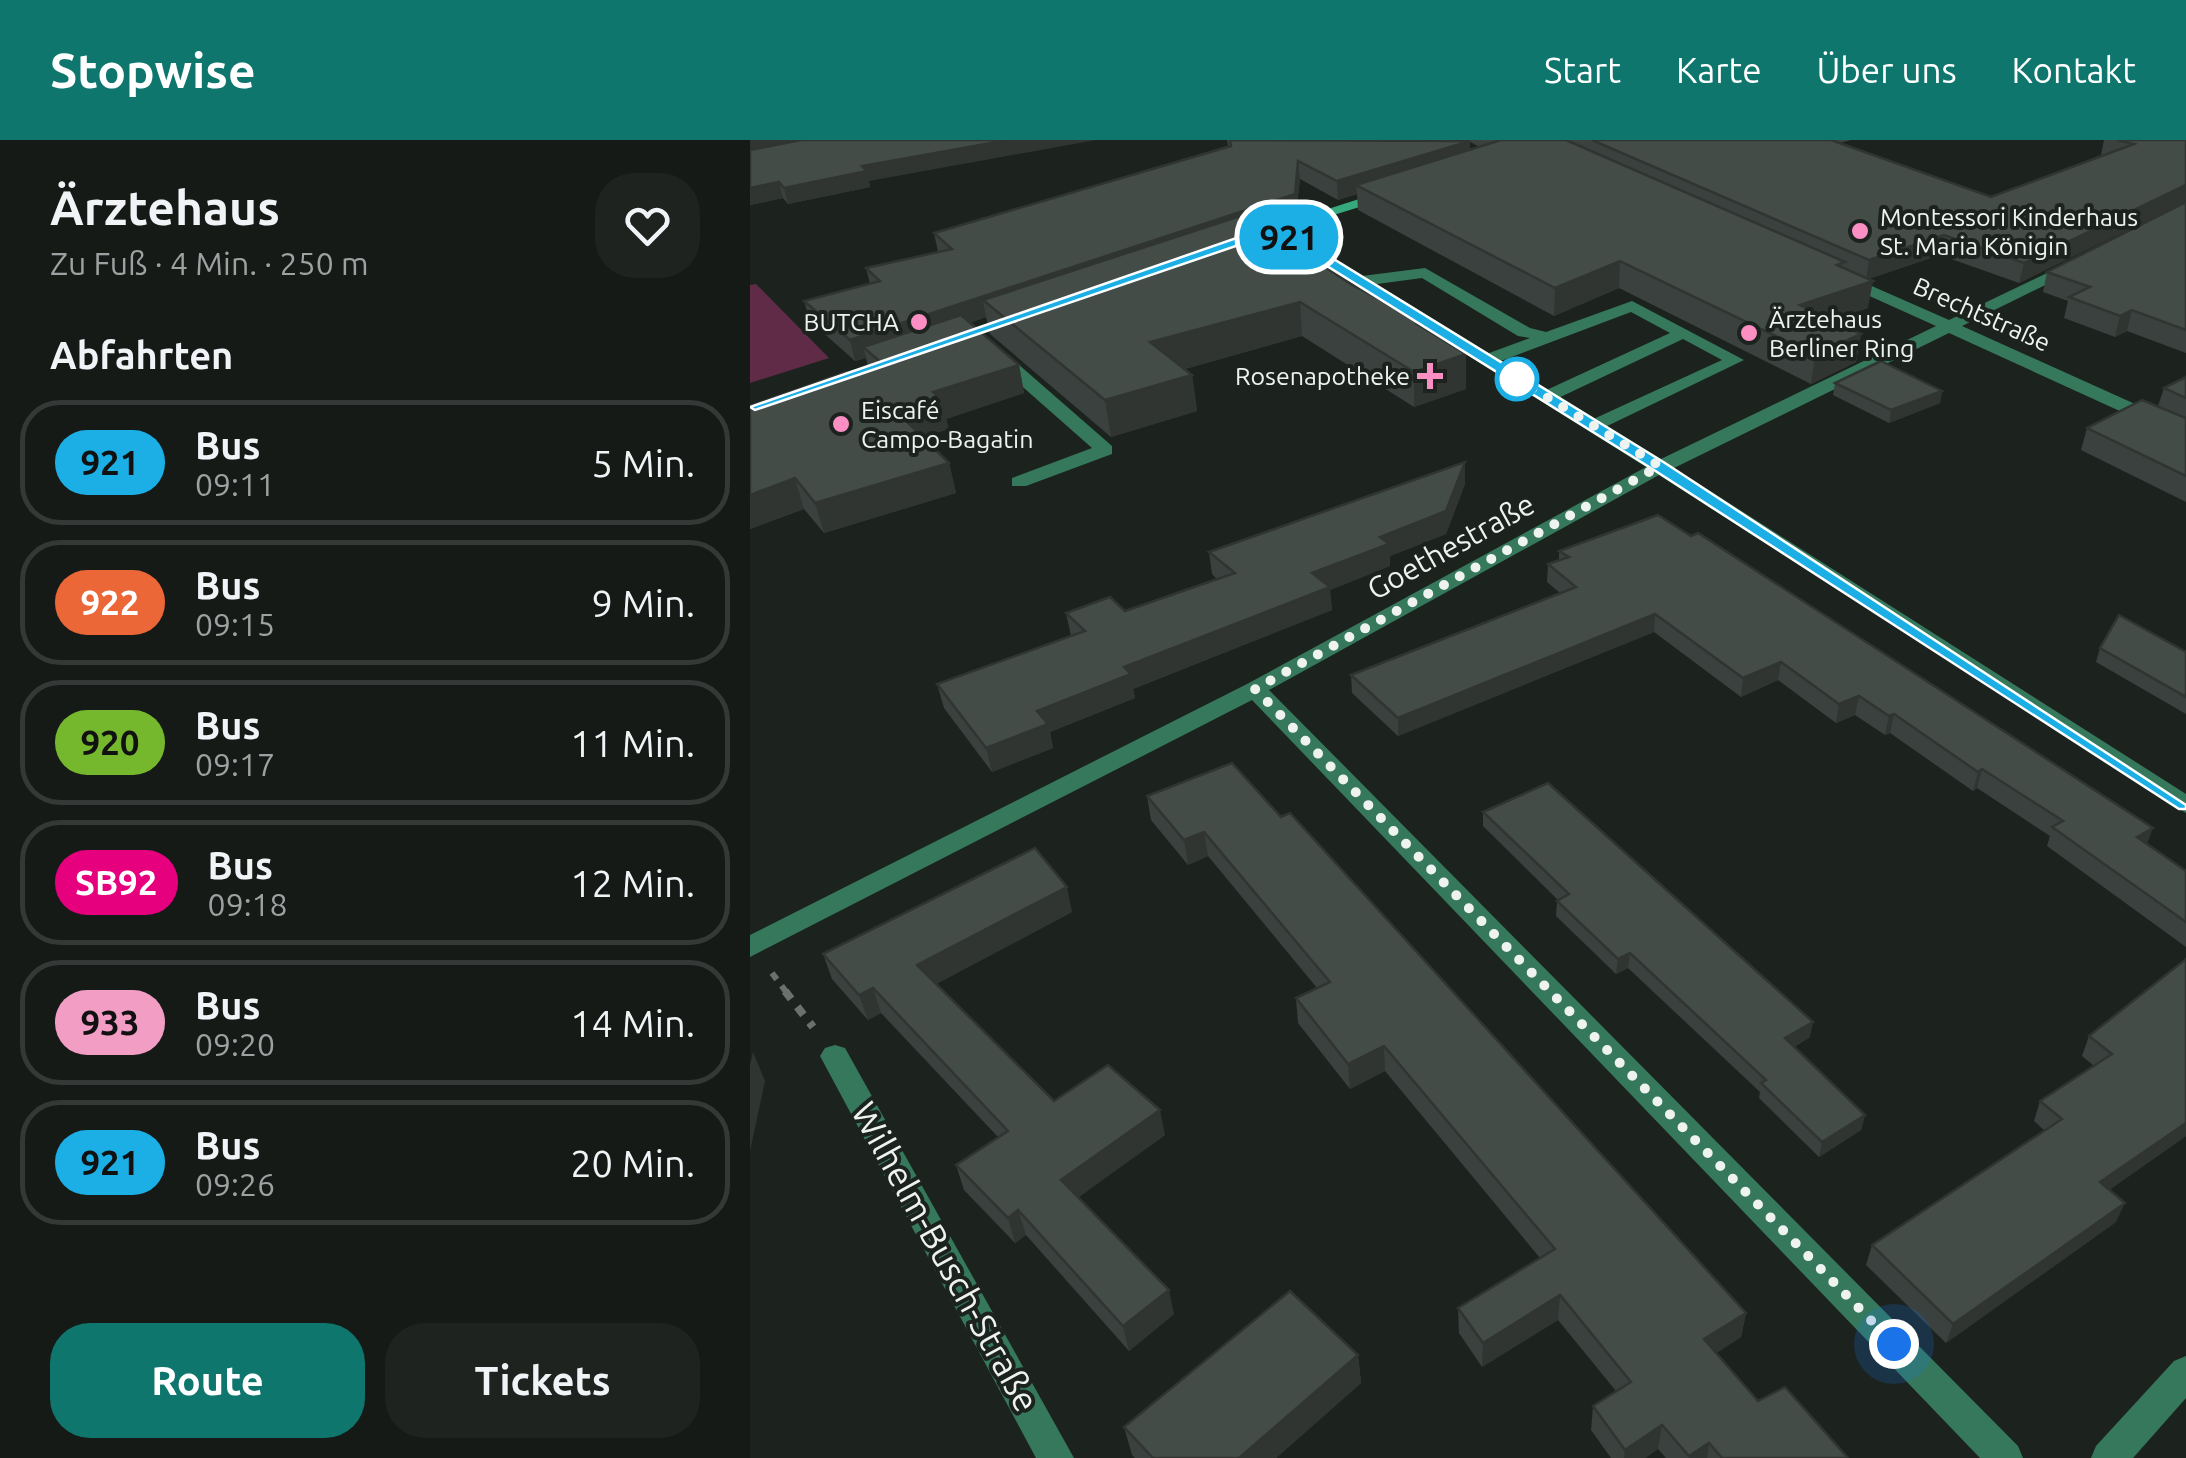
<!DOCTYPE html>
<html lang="de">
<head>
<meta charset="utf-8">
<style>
  :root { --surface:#151a17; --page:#1e2320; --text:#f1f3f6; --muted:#9da1a1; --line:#343836; --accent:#0f766e }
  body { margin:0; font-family:Ubuntu,sans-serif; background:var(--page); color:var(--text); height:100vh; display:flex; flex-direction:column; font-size:38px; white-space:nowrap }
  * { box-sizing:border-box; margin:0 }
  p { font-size:32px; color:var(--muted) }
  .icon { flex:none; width:55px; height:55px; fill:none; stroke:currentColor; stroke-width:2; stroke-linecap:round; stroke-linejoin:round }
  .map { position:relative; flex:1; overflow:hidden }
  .details { display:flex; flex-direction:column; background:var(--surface); width:750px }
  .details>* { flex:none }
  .badge { padding:0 20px; border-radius:32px; font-size:35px; line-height:65px }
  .you { position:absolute; width:50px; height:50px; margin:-25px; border:8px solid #fff; border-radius:50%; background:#1a73e8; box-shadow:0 0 0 15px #1a73e833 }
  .map>.badge { position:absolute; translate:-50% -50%; box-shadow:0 0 0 5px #fff }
  h2 { padding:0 50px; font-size:38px; line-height:90px }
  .round { display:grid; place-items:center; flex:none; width:105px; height:105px; border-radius:40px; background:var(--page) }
  .head { display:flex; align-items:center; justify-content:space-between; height:170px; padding:0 50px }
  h1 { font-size:48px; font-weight:700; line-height:75px }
  .cta { display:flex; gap:20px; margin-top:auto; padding:20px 50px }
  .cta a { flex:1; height:115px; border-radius:40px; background:var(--accent); color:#fff; font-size:40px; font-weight:700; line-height:115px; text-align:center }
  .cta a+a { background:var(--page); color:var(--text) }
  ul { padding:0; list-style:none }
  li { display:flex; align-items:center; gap:30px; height:125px; margin:0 20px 15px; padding:0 30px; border:5px solid var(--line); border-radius:40px }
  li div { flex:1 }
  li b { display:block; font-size:38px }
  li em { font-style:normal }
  li .badge { min-width:110px; font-weight:700; text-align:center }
  header { display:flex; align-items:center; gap:60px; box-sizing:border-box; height:140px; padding:0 50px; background:var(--accent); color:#fff }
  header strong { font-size:48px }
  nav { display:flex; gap:55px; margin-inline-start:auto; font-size:35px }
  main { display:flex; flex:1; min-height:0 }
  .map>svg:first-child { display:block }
  .green { fill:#602b46 }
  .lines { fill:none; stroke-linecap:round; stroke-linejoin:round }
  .path-far1 { stroke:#6b726e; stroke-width:6; stroke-dasharray:8 8; stroke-linecap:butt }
  .path { stroke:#6b726e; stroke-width:8; stroke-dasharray:10 10; stroke-linecap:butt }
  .lane { fill:#36785c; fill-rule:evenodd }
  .street { fill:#36785c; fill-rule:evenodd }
  .secondary { fill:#36a97d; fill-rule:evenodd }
  .wall { fill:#3a413e; fill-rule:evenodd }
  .shaded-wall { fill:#303532 }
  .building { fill:#444c48; stroke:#303532; stroke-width:2.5 }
  .line { fill:#1cafe6; stroke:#fff; stroke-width:2.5 }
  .walk { stroke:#eef3f0; stroke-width:10; stroke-dasharray:0 18 }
  .poi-dot { fill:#fb8fc4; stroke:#1c231f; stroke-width:4 }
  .stop-dot { fill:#fff; stroke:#1cafe6; stroke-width:5 }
  .labels { text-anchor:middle; stroke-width:8; stroke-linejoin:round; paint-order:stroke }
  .far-poi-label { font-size:25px; fill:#eef3f0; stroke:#1c231f; text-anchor:start }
  .far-street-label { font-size:25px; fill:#eef3f0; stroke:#1c231f }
  .street-label { font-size:30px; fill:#eef3f0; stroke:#1c231f }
  .near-street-label { font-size:35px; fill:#eef3f0; stroke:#1c231f }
</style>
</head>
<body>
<header>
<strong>Stopwise</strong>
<nav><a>Start</a><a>Karte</a><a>Über uns</a><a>Kontakt</a></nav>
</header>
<main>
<section class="details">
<div class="head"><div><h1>Ärztehaus</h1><p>Zu Fuß · 4 Min. · 250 m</p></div><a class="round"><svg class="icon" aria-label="heart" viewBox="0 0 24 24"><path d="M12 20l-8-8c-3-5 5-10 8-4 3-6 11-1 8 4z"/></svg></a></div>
<h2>Abfahrten</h2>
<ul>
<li><span class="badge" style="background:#1cafe6;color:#111">921</span><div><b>Bus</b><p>09:11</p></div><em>5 Min.</em></li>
<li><span class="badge" style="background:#ec6738;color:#fff">922</span><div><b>Bus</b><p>09:15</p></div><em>9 Min.</em></li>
<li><span class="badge" style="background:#76b82d;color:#111">920</span><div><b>Bus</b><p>09:17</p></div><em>11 Min.</em></li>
<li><span class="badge" style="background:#e6007e;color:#fff">SB92</span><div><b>Bus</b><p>09:18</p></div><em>12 Min.</em></li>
<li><span class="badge" style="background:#f29ec4;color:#111">933</span><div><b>Bus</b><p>09:20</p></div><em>14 Min.</em></li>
<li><span class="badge" style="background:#1cafe6;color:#111">921</span><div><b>Bus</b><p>09:26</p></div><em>20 Min.</em></li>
</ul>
<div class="cta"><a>Route</a><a>Tickets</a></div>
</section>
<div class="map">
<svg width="1436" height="1318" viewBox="0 0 1436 1318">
  <rect width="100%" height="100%" fill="#1c231f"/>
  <!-- green -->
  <polygon class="green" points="6,144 79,218 0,243 0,145"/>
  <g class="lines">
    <!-- path-far1 -->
    <polyline class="path-far1" points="22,833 37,853"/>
    <!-- path -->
    <polyline class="path" points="35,851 63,887"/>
    <!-- lane -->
    <g class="lane">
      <polygon points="675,128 780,188 796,192 882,161 994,220 849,290 837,290 837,282 972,220 933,199 802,261 790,261 790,253 920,193 881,172 743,224 731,224 731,216 780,198 768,196 672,138 612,146 604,141 612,136"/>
      <polygon points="241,211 253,211 362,306 362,314 276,346 262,346 262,338 342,308 241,219"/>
    </g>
    <!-- street -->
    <g class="street">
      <polygon points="520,85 530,85 911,319 1186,186 1084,140 1084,134 1090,132 1199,180 1320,122 1330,122 1330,128 1212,186 1436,287 1436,300 1429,298 1199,193 924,328 1436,654 1436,673 909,335 519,550 1268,1306 1273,1318 1230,1318 502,560 0,817 0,795 497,544 896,327 520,91"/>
      <polygon points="85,905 95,908 324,1318 286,1318 70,916 75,908"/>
      <polygon points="1436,1216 1436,1258 1383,1318 1341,1318 1346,1306 1424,1221"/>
    </g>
    <!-- secondary -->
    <polygon class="secondary" points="640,49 647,53 645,56 516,96 504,93"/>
  </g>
  <!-- wall -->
  <g class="wall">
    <polygon points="0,0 119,41 120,47 38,64 33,58 0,65"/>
    <path d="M477 0H1101L1090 3 1241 57 1354 16 1351 15 1354 0H1436V61L1269 143 1190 115 1118 139V168L1082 180 1111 194 1106 222 1061 244 869 148 804 176 608 70 607 54 588 60 550 39 546 73 538 76 542 105 602 145 674 182V189L716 214V249L664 267 552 196 435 229 442 235 447 271 361 297 240 194 236 177 220 183 269 225 274 253 196 279 199 289 172 297 199 323 206 353 74 393 54 369 0 389 118 227 116 218 105 221 60 181 54 161 120 144 116 128 188 112 184 93 478 6ZM720 2 730 7 720 10Z"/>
    <polygon points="1436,62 1436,213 1377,191 1365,197 1314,178 1318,161 1293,152 1297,132"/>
    <polygon points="1436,237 1436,362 1331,310 1337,288 1408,266 1414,248"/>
    <polygon points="1085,243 1192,251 1190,263 1139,283 1083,255"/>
    <polygon points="715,322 715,344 696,394 640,416 640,426 580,450 582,470 383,549 385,558 300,592 303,608 242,632 194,568 187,544 321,496 316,473 375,471 467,439 462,434 459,412"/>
    <polygon points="908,375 1436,731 1436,807 1297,706 1300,696 1227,648 1223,651 1140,593 1135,595 1105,575 1086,583 1028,540 991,557 904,492 648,596 602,553 601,535 810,453 797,442 798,424 809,421 809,411"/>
    <polygon points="1350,508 1436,512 1436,574 1346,522"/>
    <polygon points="397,656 531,677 996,1173 991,1197 966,1213 1008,1261 1098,1318 916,1318 908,1309 895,1318 861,1318 841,1290 843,1266 866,1251 808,1180 732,1227 709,1193 708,1168 790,1118 635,931 600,949 548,883 546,858 567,848 458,716 438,725 401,680"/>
    <polygon points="733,672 1060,897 1044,907 1115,975 1111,990 1069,1017 1009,958 1010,952 878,828 866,834 806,776 807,761 808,760 733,686"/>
    <polygon points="322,772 186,844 304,961 415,995 328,1057 424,1174 379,1211 276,1095 265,1103 214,1050 206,1025 248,997 131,873 118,880 82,839 73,814"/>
    <polygon points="1436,819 1436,996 1359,1050 1366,1082 1196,1203 1116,1125 1122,1105 1295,991 1284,981 1290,961 1344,926 1332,916 1339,896"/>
    <polygon points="608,1215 611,1243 526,1318 385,1318 382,1315 374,1287"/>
  </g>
  <!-- shaded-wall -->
  <g class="shaded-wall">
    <polygon points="0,0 63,0 0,12"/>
    <polygon points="258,0 346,0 119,41 120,47 38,64 34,48 112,26"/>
    <polygon points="720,1 720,18 606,45 607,54 588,60 587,41"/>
    <polygon points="548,21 550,39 546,73 249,173 233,160 236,177 123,215 113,207 116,218 105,221 100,200"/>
    <polygon points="29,42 33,58 0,65 0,48"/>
    <polygon points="1436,45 1436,61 1269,143 1274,123"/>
    <polygon points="540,77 542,110 538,102"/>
    <polygon points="1194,95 1190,115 1116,140 1119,120"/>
    <polygon points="870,121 869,148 804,176 805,148"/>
    <polygon points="1123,141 1118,168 1046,192 1050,165"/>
    <polygon points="550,162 552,196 405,237 400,202"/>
    <polygon points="1382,170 1377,191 1365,197 1370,176"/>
    <polygon points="1111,194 1106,222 1061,244 1065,215"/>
    <polygon points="716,214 716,249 664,267 664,232"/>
    <polygon points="269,225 274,253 196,279 199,289 155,302 147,272 183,252"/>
    <polygon points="442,235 447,271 361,297 355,260"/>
    <polygon points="1192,251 1190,263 1139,283 1141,270"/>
    <polygon points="715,322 715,344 696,394 640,416 640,426 580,450 582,470 383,549 385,558 300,592 303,608 242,632 236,608 287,571 562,433 630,397"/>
    <polygon points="199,323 206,353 74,393 65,363"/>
    <polygon points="45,338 54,369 0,389 0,355"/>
    <polygon points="905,474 904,492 648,596 648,578"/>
    <polygon points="1031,522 1028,540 991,557 993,538"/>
    <polygon points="1109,556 1105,575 1086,583 1089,564"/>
    <polygon points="1144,574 1140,593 1135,595 1139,576"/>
    <polygon points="1232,629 1227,648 1223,651 1228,632"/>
    <polygon points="1403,688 1396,707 1387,697"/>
    <polygon points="454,692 458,716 438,725 434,700"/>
    <polygon points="317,747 322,772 175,850 167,825"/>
    <polygon points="880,813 878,828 866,834 868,819"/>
    <polygon points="123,848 131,873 118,880 109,855"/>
    <polygon points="1063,882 1060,897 1032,913 1035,898"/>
    <polygon points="634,906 635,931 600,949 598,924"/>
    <polygon points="3,912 15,941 0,1011 0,925"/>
    <polygon points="410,970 415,995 318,1065 311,1040"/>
    <polygon points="1115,975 1111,990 1069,1017 1072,1002"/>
    <polygon points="1436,983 1436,996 1342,1062 1350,1042"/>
    <polygon points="1375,1063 1366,1082 1196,1203 1203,1184"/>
    <polygon points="268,1070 276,1095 265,1103 258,1078"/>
    <polygon points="419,1150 424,1174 379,1211 373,1186"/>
    <polygon points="810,1155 808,1180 732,1227 733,1203"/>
    <polygon points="996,1173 991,1197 950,1224 954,1199"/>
    <polygon points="608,1215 611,1243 526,1318 489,1318"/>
    <polygon points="912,1285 908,1309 895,1318 874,1318 875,1310"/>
    <polygon points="959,1303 957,1318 939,1318 939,1316"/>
  </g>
  <!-- building -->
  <g class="building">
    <polygon points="51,0 258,0 112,26 117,31 34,48 29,42 0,48 0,10"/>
    <polygon points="480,0 720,1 587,41 548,21 545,54 100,200 54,161 130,141 116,128 202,109 184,93 481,6"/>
    <polygon points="751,0 816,0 1095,122 1087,125 1123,141 1050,165 1111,194 1065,215 870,121 805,148 606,45"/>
    <polygon points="842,0 1081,0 1241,57 1384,4 1367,0 1436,0 1436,45 1274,123 1194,95 1119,120"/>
    <polygon points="1436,62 1436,190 1382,170 1370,176 1319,157 1340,147 1297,132"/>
    <polygon points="521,66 540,77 538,102 602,145 674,182 667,184 716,214 664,232 550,162 400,202 442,235 355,260 233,160"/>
    <polygon points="211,175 269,225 183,252 192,260 147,272 199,323 65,363 45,338 0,355 0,266 94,233 133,224 113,207"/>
    <polygon points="1131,221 1192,251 1141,270 1085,243"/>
    <polygon points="1436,237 1436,258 1414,248"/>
    <polygon points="1392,260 1436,278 1436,336 1337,288"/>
    <polygon points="715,322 696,371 630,397 639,404 562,433 580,447 374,527 381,534 287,571 298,584 236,608 187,544 335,491 316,473 360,457 375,471 485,433 459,412"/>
    <polygon points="908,375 941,396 948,393 1403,688 1387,697 1436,731 1436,782 1302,687 1313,681 1232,629 1228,632 1144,574 1139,576 1109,556 1089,564 1031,522 993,538 905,474 648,578 601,535 826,447 798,424 819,417 809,411"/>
    <polygon points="1369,475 1436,512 1436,557 1350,508"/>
    <polygon points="482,623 531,677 540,673 996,1173 954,1199 1008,1261 1035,1247 1098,1318 972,1318 959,1303 939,1316 912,1285 875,1310 843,1266 881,1242 810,1155 733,1203 708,1168 805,1109 634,906 598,924 546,858 580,842 454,692 434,700 397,656"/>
    <polygon points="798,643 1063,882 1035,898 1115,975 1072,1002 1011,943 1016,940 880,813 868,819 807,761 819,754 733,672"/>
    <polygon points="285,708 317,747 167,825 304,961 358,925 410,970 311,1040 419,1150 373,1186 268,1070 258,1078 206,1025 258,991 123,848 109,855 73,814"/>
    <polygon points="1436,819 1436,983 1350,1042 1375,1063 1203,1184 1122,1105 1312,979 1290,961 1362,914 1339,896"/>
    <polygon points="540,1151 608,1215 489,1318 403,1318 374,1287"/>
  </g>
  <!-- line -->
  <polygon class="line" points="521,86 530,86 915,323 1436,665 1436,669 1429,669 904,330 524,93 5,270 0,267"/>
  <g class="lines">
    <!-- walk -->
    <polyline class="walk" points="767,239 910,326 505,549 1144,1204"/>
  </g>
  <!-- markers -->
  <g class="poi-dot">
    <circle cx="1110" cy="91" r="10"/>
    <circle cx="169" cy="182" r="10"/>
    <circle cx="999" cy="193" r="10"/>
    <path d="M675 221h10v10h10v10h-10v10h-10v-10h-10v-10h10z"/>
    <circle cx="91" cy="284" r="10"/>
  </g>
  <circle class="stop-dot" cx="767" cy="239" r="20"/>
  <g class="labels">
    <!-- far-poi labels -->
    <g class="far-poi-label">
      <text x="1130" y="86">Montessori Kinderhaus<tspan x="1130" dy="29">St. Maria Königin</tspan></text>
      <text x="1019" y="188">Ärztehaus<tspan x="1019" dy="29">Berliner Ring</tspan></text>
      <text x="149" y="191" text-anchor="end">BUTCHA</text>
      <text x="660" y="245" text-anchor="end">Rosenapotheke</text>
      <text x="111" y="279">Eiscafé<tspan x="111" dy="29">Campo-Bagatin</tspan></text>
    </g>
    <!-- far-street labels -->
    <g class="far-street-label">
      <text transform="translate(1232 174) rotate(24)" y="9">Brechtstraße</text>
    </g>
    <!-- street labels -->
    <g class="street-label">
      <text transform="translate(701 407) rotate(-29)" y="10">Goethestraße</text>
    </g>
    <!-- near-street labels -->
    <g class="near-street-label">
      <text transform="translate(195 1117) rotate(61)" y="12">Wilhelm-Busch-Straße</text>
    </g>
  </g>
</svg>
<div class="you" style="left:1144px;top:1204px"></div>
<b class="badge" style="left:539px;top:97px;background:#1cafe6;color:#111">921</b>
</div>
</main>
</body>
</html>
